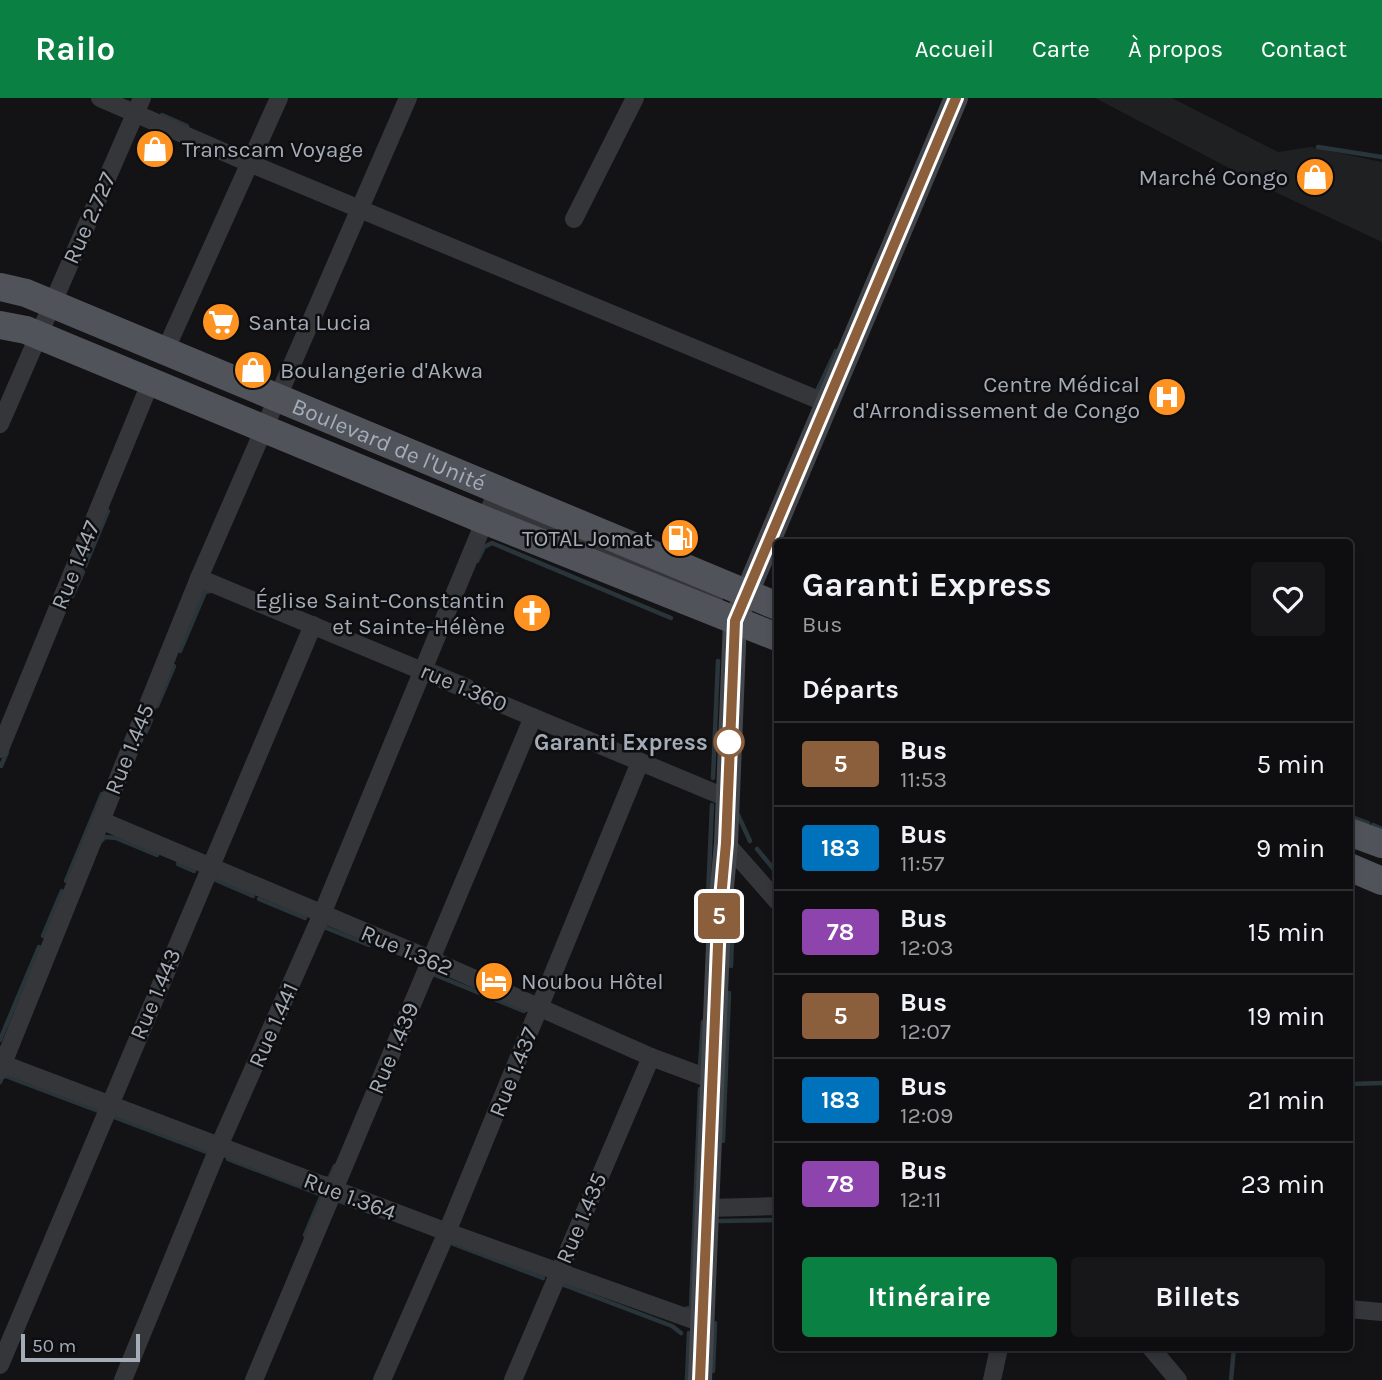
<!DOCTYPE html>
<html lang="fr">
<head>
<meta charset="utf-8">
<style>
  :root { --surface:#0e0e10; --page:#171719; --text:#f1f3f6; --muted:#9b9c9f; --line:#2e2e30; --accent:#0b8043 }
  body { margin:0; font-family:Karla,sans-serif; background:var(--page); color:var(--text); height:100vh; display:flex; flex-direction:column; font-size:26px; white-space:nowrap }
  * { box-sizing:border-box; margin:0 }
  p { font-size:23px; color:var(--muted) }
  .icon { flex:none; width:38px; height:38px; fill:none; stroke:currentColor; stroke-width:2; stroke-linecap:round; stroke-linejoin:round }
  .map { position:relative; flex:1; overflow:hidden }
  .details { position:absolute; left:774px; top:441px; width:579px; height:812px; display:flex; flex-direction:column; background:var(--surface); border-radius:7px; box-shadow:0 4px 10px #0003,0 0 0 2px var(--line) }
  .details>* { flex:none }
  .badge { padding:0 14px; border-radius:5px; font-size:24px; line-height:46px }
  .scale { position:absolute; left:21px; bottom:18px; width:119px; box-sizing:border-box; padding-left:7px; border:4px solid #a4acb7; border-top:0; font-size:19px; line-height:24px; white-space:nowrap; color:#a4acb7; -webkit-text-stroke:5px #0e0e10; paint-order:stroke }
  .map>.badge { position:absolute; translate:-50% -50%; box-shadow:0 0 0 4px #fff }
  h2 { padding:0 28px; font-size:26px; line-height:63px }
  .round { display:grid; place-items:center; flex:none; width:74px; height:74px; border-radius:7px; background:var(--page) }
  .summary { display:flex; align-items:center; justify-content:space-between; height:119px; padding:0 28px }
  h1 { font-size:33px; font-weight:700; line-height:52px }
  .action { display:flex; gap:14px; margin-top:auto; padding:14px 28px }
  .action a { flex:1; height:80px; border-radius:7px; background:var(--accent); color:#fff; font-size:28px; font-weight:700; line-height:80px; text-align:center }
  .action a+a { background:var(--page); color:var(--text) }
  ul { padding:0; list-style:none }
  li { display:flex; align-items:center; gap:21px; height:84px; padding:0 28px; border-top:2px solid var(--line) }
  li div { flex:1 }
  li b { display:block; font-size:26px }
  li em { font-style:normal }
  li .badge { min-width:77px; font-weight:700; text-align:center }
  header { display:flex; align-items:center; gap:42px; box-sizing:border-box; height:98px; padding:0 35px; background:var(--accent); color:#fff }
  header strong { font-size:33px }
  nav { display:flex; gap:38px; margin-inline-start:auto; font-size:24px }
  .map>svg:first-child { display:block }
  .built { fill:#1f2022 }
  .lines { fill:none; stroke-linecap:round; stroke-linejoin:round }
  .stream { stroke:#29353a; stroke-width:4.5 }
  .minor { stroke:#34363a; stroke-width:18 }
  .secondary { stroke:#42454a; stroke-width:24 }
  .primary { stroke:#50535a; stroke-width:28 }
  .line-casing { stroke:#fff; stroke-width:16 }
  .line { stroke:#8b5e3c; stroke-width:10 }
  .stop-dot { fill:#fff; stroke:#8b5e3c; stroke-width:3.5 }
  .labels { text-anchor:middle; stroke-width:5; stroke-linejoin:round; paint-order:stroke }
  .poi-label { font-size:23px; fill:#a4acb7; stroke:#0e0e10; text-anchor:start }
  .street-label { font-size:23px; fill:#a4acb7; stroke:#0e0e10 }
  .stop-label { font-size:23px; font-weight:bold; fill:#a4acb7; stroke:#0e0e10; text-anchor:end }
</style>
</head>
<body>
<header>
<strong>Railo</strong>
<nav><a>Accueil</a><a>Carte</a><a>À propos</a><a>Contact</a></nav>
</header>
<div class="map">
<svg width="1382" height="1282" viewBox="0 0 1382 1282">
  <rect width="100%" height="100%" fill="#131315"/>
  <!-- built -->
  <polygon class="built" points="1095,0 1172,0 1278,54 1311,49 1382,64 1382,144 1277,95"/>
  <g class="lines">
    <!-- stream -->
    <g class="stream">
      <polyline points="162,17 187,28"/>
      <polyline points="1318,49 1382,59"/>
      <polyline points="817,293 836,253"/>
      <polyline points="477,463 484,449 492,445 671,520"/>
      <polyline points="85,468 108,413"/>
      <polyline points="72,498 83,474"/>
      <polyline points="180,553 205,494 210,493"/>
      <polyline points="433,568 471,584"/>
      <polyline points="157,608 174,568"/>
      <polyline points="146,634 151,622"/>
      <polyline points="1,668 7,654"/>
      <polyline points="713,680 718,563"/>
      <polyline points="738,717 750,743"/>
      <polyline points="1349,718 1368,725"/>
      <polyline points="1373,727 1382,731"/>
      <polyline points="100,744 105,739 116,740 157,757"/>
      <polyline points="757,751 777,775"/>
      <polyline points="178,766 194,773"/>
      <polyline points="216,782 253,798"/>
      <polyline points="66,783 102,696"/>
      <polyline points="259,801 305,820"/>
      <polyline points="707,821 712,707"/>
      <polyline points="732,821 733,798"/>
      <polyline points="324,829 369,847"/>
      <polyline points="43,838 62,793"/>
      <polyline points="731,868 732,840"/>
      <polyline points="432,878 433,876 524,913"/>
      <polyline points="0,942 39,849"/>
      <polyline points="700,969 703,924"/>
      <polyline points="0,984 3,977 101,1014"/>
      <polyline points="1349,986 1382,985"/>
      <polyline points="114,1019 209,1055"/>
      <polyline points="723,1043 729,895"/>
      <polyline points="228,1061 322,1097 305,1137"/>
      <polyline points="324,1080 329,1081 335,1068"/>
      <polyline points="339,1103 386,1120"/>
      <polyline points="720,1123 777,1122"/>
      <polyline points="451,1145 543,1180"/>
      <polyline points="564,1187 672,1228 681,1235"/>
      <polyline points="685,1211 691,1210 700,991"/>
      <polyline points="713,1273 715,1225"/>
      <polyline points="687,1282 689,1235"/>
      <polyline points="1231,1282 1234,1250"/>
    </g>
    <!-- minor -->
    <g class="minor">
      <polyline points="100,0 249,65 826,305"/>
      <polyline points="574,121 635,0"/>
      <polyline points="165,253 279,0"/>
      <polyline points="0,326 142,0"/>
      <polygon points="505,411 712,497 715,506 707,508 502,424 500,417"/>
      <polyline points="199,480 727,700"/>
      <polyline points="0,651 151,283"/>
      <polyline points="100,722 430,861 651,959 713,982"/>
      <polyline points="726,745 777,803"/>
      <polyline points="0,965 447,1134 702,1225"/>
      <polyline points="0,973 199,480 408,0"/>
      <polyline points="709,1110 777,1108"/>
      <polyline points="1349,1211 1382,1214"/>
      <polyline points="1151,1250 1178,1282"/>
      <polyline points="0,1267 313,527"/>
      <polyline points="123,1282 219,1048 322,816 497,393"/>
      <polyline points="254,1282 533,619"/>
      <polyline points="382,1282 447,1134 640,664"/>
      <polyline points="513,1282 651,959"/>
      <polyline points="992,1282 999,1250"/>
    </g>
    <!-- secondary -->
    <polyline class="secondary" points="700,1282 719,823 726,745 735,523 956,0"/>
    <!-- primary -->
    <g class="primary">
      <path id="s1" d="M0 189 26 195 777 508"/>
      <polyline points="0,227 26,232 484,422 777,539"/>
      <polyline points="1349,734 1382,746"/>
      <polyline points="1349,769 1382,783"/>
    </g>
  </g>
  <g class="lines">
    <defs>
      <polyline id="line" points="700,1282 719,823 726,745 735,523 956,0"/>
    </defs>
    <!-- line casing -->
    <use href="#line" class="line-casing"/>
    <!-- line -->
    <use href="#line" class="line"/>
  </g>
  <!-- icons -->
  <defs>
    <symbol id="shop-disc" viewBox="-11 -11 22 22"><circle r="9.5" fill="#ff9321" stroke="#0e0e10"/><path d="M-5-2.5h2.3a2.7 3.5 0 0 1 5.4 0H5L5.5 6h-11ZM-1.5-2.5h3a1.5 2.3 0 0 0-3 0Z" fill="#fff"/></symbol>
    <symbol id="supermarket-disc" viewBox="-11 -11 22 22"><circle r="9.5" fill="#ff9321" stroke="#0e0e10"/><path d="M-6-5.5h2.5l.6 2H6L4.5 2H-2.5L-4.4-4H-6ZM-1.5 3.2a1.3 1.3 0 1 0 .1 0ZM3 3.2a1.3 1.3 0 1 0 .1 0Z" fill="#fff"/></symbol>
    <symbol id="hospital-disc" viewBox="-11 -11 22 22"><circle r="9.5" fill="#ff9321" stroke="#0e0e10"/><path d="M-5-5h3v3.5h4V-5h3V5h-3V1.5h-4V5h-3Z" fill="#fff"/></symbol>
    <symbol id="fuel-disc" viewBox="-11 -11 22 22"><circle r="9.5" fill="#ff9321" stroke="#0e0e10"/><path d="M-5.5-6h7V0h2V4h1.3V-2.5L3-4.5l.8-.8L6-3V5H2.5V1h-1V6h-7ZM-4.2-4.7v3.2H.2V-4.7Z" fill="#fff"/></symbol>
    <symbol id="church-disc" viewBox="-11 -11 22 22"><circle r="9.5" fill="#ff9321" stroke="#0e0e10"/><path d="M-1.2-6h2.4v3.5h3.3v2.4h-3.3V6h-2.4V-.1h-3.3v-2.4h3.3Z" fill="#fff"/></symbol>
    <symbol id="hotel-disc" viewBox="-11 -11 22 22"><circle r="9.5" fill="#ff9321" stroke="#0e0e10"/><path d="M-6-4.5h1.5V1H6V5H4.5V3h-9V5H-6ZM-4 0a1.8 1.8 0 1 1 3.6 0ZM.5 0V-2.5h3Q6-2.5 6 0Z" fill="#fff"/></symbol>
  </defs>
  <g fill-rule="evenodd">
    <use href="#shop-disc" x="133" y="29" width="44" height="44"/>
    <use href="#shop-disc" x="1293" y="57" width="44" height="44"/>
    <use href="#supermarket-disc" x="199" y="202" width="44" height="44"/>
    <use href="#shop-disc" x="231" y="250" width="44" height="44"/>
    <use href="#hospital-disc" x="1145" y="277" width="44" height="44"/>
    <use href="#fuel-disc" x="658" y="418" width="44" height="44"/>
    <use href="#church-disc" x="510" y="493" width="44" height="44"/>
    <use href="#hotel-disc" x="472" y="861" width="44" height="44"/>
  </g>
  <!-- markers -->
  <circle class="stop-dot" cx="729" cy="644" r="14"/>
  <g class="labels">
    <!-- poi labels -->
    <g class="poi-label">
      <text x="182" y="59">Transcam Voyage</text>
      <text x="1288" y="87" text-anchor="end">Marché Congo</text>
      <text x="248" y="232">Santa Lucia</text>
      <text x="280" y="280">Boulangerie d'Akwa</text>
      <text x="1140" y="294" text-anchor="end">Centre Médical<tspan x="1140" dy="26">d'Arrondissement de Congo</tspan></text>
      <text x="653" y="448" text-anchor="end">TOTAL Jomat</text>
      <text x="505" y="510" text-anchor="end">Église Saint-Constantin<tspan x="505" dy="26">et Sainte-Hélène</tspan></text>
      <text x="521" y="891">Noubou Hôtel</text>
    </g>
    <!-- street labels -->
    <g class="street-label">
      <text transform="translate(89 120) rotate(-66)" y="8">Rue 2.727</text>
      <text dy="8" stroke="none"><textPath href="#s1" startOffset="420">Boulevard de l'Unité</textPath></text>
      <text transform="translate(75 467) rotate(-68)" y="8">Rue 1.447</text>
      <text transform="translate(464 589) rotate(23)" y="8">rue 1.360</text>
      <text transform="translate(129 651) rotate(-68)" y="8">Rue 1.445</text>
      <text transform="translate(407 852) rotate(23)" y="8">Rue 1.362</text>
      <text transform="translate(155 896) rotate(-67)" y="8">Rue 1.443</text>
      <text transform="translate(273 927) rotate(-66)" y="8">Rue 1.441</text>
      <text transform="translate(393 950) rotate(-67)" y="8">Rue 1.439</text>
      <text transform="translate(513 974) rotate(-68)" y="8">Rue 1.437</text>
      <text transform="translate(350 1098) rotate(21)" y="8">Rue 1.364</text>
      <text transform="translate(581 1120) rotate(-67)" y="8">Rue 1.435</text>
    </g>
    <!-- stop labels -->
    <g class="stop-label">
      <text x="708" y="652">Garanti Express</text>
    </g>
  </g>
</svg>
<div class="scale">50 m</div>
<b class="badge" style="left:719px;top:818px;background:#8b5e3c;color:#fff">5</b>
<section class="details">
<div class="summary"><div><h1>Garanti Express</h1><p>Bus</p></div><a class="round"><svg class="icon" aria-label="heart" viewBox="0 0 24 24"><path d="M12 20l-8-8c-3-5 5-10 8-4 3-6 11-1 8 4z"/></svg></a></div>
<h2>Départs</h2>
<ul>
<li><span class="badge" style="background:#8b5e3c;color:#fff">5</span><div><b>Bus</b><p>11:53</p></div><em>5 min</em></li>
<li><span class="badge" style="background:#0072bc;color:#fff">183</span><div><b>Bus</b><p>11:57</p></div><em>9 min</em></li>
<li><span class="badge" style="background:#8e44ad;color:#fff">78</span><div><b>Bus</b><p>12:03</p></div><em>15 min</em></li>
<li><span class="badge" style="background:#8b5e3c;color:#fff">5</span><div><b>Bus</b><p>12:07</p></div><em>19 min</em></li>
<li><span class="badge" style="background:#0072bc;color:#fff">183</span><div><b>Bus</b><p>12:09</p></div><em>21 min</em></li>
<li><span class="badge" style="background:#8e44ad;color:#fff">78</span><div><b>Bus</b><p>12:11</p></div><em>23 min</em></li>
</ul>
<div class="action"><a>Itinéraire</a><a>Billets</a></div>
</section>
</div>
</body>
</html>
